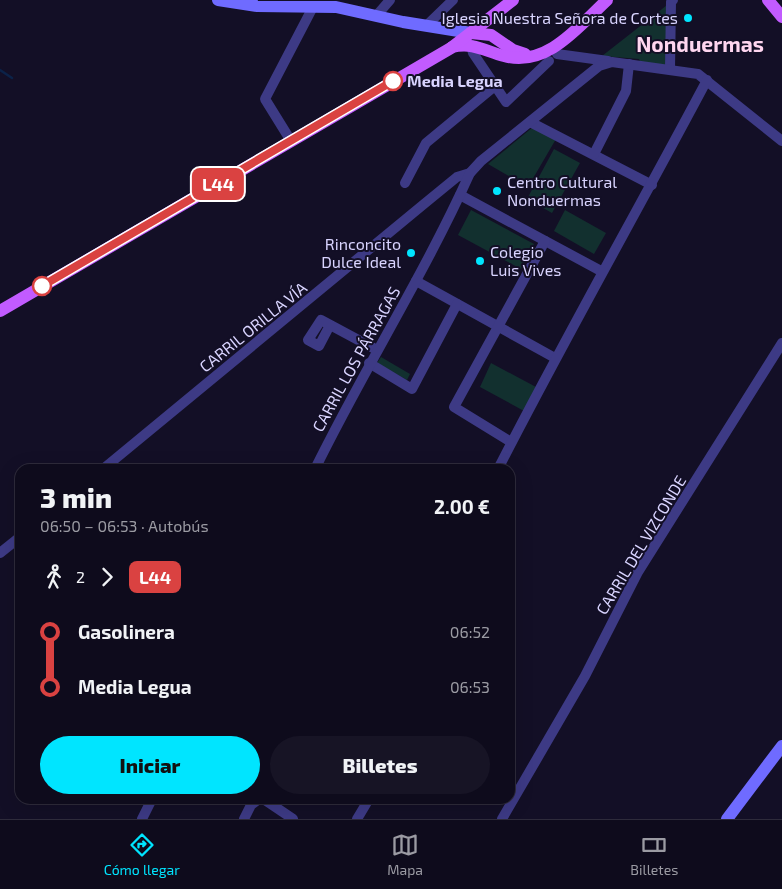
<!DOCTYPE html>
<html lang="es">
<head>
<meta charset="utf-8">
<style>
  :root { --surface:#0e0b1c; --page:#171425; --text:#f1f3f6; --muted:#9b9ba3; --line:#2e2b3b; --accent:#00e5ff }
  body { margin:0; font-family:"Exo 2",sans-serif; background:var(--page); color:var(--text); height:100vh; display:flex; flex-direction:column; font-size:19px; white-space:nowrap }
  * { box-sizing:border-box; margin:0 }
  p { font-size:16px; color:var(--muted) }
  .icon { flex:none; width:28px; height:28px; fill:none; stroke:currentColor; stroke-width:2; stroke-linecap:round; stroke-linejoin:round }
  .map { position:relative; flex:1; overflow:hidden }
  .sheet { position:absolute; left:15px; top:464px; width:500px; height:340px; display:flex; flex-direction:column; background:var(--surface); border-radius:15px; box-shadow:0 5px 20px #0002,0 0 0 1px var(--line) }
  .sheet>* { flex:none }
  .badge { padding:0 10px; border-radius:8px; font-size:18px; line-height:32px }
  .map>.badge { position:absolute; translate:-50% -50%; box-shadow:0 0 0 2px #fff }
  .legs { display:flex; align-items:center; gap:8px; height:55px; padding:0 25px; font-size:16px }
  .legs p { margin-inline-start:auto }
  .overview { display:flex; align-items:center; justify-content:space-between; height:85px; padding:0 25px }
  h1 { font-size:28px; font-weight:800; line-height:38px }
  .action { display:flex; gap:10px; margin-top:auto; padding:10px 25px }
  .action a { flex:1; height:58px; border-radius:30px; background:var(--accent); color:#111; font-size:20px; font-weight:800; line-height:58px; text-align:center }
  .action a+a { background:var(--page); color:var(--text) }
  ul { padding:0 25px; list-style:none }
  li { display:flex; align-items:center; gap:18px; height:55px; font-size:19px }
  li i { display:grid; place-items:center; width:8px; height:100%; margin:0 6px; background:currentColor }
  li i::after { content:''; width:12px; height:12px; margin:-6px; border:4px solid; border-radius:50%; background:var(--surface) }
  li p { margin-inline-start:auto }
  li:first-child i { background:linear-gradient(#0000 50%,currentColor 0) }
  li:last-child i { background:linear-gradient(currentColor 50%,#0000 0) }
  .tab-bar { display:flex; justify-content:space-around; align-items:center; height:70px; border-top:1px solid var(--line); background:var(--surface); font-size:14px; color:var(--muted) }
  .tab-bar a { display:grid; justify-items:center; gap:2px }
  .tab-bar .selected { color:var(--accent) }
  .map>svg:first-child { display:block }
  .green { fill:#12302f }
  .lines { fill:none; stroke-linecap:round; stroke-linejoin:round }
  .stream { stroke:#0c2248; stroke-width:2.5 }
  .street { stroke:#3d3a85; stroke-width:10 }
  .secondary { stroke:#6f6bff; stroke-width:12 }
  .primary { stroke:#c25bff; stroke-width:12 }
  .line-1-casing { stroke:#fff; stroke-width:11 }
  .line-1 { stroke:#da4241; stroke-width:8 }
  .poi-dot { fill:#00e5ff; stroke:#130f26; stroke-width:2 }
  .stop-1-dot { fill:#fff; stroke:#da4241; stroke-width:2.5 }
  .labels { text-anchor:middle; stroke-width:4; stroke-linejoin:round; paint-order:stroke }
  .poi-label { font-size:16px; fill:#d9d4ff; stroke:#130f26; text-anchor:end }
  .stop-label { font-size:16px; font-weight:bold; fill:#d9d4ff; stroke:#130f26; text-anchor:start }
  .street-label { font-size:16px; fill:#d9d4ff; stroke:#130f26 }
  .district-label { font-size:21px; font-weight:bold; fill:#ffd6f0; stroke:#130f26 }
</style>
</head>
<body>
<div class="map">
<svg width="782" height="819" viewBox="0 0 782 819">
  <rect width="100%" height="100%" fill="#130f26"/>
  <!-- green -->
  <g class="green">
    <polygon points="671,2 670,69 642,66 639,59 602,56"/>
    <polygon points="533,127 556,139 528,187 488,164"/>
    <polygon points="554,149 580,163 552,213 527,199"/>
    <polygon points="471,210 534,244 521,269 458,235"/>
    <polygon points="565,210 606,233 594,254 554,231"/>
    <polygon points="381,357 410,374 407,380 377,363"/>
    <polygon points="491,363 536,387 524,411 480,387"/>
  </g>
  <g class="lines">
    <!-- stream -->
    <polyline class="stream" points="0,70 12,78"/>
    <!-- street -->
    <g class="street">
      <polyline points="377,15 390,0"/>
      <polyline points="427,25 453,0"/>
      <polyline points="471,45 473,53 506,102 549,61"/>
      <polyline points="557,54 608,61"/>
      <polyline points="670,69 671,2 673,0"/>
      <polyline points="530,122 652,185"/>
      <polyline points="291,141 265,99 313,7"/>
      <polyline points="594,154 626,91 629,64"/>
      <polyline points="405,183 426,143 495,86"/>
      <polyline points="460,195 601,271"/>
      <polyline points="416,281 555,358"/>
      <polyline points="330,325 319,346 308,340 321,320 377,350"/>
      <polyline points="369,363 412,389 457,304"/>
      <polyline points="511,442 454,407 545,241"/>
      <polyline points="103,469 424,204 457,177 470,173"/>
      <path d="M315 469C364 369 424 275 470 173L481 161 599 66 612 62 698 74 782 141"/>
      <path d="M498 469C565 338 638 210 707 80"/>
      <polyline points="0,553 20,537"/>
      <polyline points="142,819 152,799"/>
      <polyline points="244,819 251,805 259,799 265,800 293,819"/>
      <polyline points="357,819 369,799"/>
      <polyline points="502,819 585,676 638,572 782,343"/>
    </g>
    <!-- secondary -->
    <g class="secondary">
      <polyline points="218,0 257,6 336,7 403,22 471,33"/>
      <polyline points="727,819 782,746"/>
    </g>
    <!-- primary -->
    <g class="primary">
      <polyline points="768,0 782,17"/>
      <polyline points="471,33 491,35 513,50 525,54"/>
      <path d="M452 47C473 42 485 51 504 56 547 68 579 26 607 0"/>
      <polyline points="0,311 451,48 513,0"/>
    </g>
  </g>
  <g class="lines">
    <defs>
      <polyline id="line-1" points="42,286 393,81"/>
    </defs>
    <!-- line-1 casing -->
    <use href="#line-1" class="line-1-casing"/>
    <!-- line-1 -->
    <use href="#line-1" class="line-1"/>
  </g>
  <!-- markers -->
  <g class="poi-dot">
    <circle cx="688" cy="18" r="5"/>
    <circle cx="497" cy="191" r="5"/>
    <circle cx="411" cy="253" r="5"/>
    <circle cx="480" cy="261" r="5"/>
  </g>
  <g class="stop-1-dot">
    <circle cx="393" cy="81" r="9"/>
    <circle cx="42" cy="286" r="9"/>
  </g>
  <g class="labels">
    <!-- poi labels -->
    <g class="poi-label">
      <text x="678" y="24">Iglesia Nuestra Señora de Cortes</text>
      <text x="507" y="188" text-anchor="start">Centro Cultural<tspan x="507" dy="18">Nonduermas</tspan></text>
      <text x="401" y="250">Rinconcito<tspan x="401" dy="18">Dulce Ideal</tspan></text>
      <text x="490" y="258" text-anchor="start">Colegio<tspan x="490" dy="18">Luis Vives</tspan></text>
    </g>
    <!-- stop labels -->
    <g class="stop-label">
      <text x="407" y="87">Media Legua</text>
    </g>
    <!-- street labels -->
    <g class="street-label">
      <text transform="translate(253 327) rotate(-39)" y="6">CARRIL ORILLA VÍA</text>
      <text transform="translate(356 359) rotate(-61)" y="6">CARRIL LOS PÁRRAGAS</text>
      <text transform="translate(641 545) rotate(-59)" y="6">CARRIL DEL VIZCONDE</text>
    </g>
    <!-- district labels -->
    <g class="district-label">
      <text x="700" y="52">Nonduermas</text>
    </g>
  </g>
</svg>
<b class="badge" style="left:218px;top:184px;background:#da4241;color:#fff">L44</b>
<section class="sheet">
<div class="overview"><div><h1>3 min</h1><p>06:50 – 06:53 · Autobús</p></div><b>2.00 €</b></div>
<div class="legs"><svg class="icon" aria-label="walk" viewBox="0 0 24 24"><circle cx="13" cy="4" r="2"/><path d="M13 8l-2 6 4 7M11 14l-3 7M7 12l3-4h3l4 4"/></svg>2<svg class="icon" aria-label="forward" viewBox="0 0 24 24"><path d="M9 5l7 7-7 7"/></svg><b class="badge" style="background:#da4241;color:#fff">L44</b></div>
<ul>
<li><i style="color:#da4241"></i><b>Gasolinera</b><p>06:52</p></li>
<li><i style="color:#da4241"></i><b>Media Legua</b><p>06:53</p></li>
</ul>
<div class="action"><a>Iniciar</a><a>Billetes</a></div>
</section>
</div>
<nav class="tab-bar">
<a class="selected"><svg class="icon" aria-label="directions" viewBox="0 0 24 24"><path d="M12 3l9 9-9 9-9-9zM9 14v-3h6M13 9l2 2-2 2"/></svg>Cómo llegar</a>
<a><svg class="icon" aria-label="map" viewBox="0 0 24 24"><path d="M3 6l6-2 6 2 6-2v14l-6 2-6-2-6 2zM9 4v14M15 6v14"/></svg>Mapa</a>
<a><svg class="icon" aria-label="tickets" viewBox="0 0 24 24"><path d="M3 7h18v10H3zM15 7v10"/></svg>Billetes</a>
</nav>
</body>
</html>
